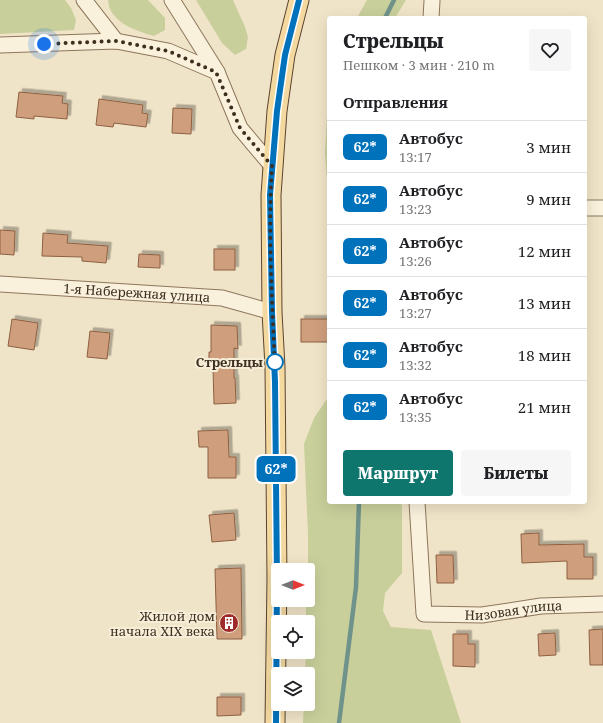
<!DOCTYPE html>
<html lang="ru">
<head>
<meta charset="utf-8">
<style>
  :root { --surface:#fff; --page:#f6f6f6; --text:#202124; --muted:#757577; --line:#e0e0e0; --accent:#0f766e }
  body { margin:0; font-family:"Noto Serif",serif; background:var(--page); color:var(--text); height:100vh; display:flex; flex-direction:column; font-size:15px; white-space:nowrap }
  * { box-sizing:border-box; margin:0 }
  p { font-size:13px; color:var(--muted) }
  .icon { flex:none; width:22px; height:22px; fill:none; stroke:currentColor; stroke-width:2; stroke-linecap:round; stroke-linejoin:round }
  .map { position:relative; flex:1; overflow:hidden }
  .panel { position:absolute; left:327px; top:16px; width:260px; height:488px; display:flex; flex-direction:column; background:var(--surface); border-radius:4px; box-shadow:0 4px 16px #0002 }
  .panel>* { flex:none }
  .badge { padding:0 8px; border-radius:6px; font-size:14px; line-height:26px }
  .needle { width:26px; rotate:90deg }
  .tools { position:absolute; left:271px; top:563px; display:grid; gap:8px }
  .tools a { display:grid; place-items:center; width:44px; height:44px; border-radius:4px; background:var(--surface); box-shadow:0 4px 16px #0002; font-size:20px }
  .you { position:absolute; width:20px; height:20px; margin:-10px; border:3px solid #fff; border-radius:50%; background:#1a73e8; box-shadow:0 0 0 6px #1a73e833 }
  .map>.badge { position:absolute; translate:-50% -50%; box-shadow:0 0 0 2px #fff }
  h2 { padding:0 16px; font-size:15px; line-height:36px }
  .round { display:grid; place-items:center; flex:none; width:42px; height:42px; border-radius:4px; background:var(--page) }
  .headline { display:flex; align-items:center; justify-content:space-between; height:68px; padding:0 16px }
  h1 { font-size:19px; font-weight:800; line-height:30px }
  .cta { display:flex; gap:8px; margin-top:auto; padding:8px 16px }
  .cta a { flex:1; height:46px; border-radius:4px; background:var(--accent); color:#fff; font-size:16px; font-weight:800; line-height:46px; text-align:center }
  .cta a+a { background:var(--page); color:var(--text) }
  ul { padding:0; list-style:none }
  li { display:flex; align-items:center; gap:12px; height:52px; padding:0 16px; border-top:1px solid var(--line) }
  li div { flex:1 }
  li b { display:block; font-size:15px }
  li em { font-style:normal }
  li .badge { min-width:44px; font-weight:700; text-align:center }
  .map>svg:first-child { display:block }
  .green { fill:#c9cf9b }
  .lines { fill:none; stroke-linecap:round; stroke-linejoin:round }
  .stream { stroke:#6f938a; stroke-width:4.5 }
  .building { fill:#cf9f7d; stroke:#8d5f41; filter:url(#shadow) }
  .minor-casing { stroke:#8d765c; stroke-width:17 }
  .major-casing { stroke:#5b4430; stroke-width:21 }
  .minor { stroke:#faf1dc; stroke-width:15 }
  .major { stroke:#f3d9a0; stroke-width:19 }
  .line-casing { stroke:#fff; stroke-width:9 }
  .line { stroke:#0072bc; stroke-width:6 }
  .walk { stroke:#3d2e20; stroke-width:4; stroke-dasharray:0 7.2 }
  .stop-dot { fill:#fff; stroke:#0072bc; stroke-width:2 }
  .labels { text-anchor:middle; stroke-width:4; stroke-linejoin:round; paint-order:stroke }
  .street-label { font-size:13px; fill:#3d2e20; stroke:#f7eed8 }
  .stop-label { font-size:13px; font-weight:bold; fill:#3d2e20; stroke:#f7eed8; text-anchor:end }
  .poi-label { font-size:13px; fill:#3d2e20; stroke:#f7eed8; text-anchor:end }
</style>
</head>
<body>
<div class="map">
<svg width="603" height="723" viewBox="0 0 603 723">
  <defs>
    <filter id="shadow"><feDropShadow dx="3.5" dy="-3.5" stdDeviation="0" flood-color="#0004"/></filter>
  </defs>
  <rect width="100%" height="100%" fill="#f0e4c8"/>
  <!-- green -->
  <g class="green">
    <polygon points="0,0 65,0 71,8 76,20 74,30 0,34"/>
    <path d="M108 0H148L165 18V30L154 36C136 31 109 22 108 0Z"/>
    <polygon points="196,0 233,0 245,27 248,37 246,49 235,55 222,43"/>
    <polygon points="367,0 406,0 395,18 357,18"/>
    <polygon points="329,91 329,184 327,180 325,153 328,95"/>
    <polygon points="329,396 329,502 401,502 402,507 402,573 385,593 383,611 391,627 431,630 461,723 303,723 304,704 308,704 308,674 305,674 306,652 308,652 308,622 306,622 306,600 308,600 308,534 304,444 314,418"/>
  </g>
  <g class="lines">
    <!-- stream -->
    <g class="stream">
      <polyline points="385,18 394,0"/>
      <polyline points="339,723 356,587 359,502"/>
    </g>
  </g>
  <!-- building -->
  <g class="building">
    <polygon points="19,92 63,96 62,103 68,104 67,119 34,116 34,119 16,117"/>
    <polygon points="99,99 143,105 142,113 148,114 146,127 114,123 113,127 96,125"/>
    <polygon points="173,108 192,109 191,134 172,133"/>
    <polygon points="0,230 15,231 14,255 0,254"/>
    <polygon points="43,233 68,235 67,243 108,246 106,263 82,261 82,257 42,256"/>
    <rect x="214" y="249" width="21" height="21"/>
    <polygon points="139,254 160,255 160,268 138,267"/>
    <polygon points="12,319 38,323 34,350 8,346"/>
    <rect x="301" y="319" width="28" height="23"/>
    <polygon points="211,325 237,326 238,349 234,348 234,378 235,378 236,403 214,404 213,368 209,368 209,352 211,352"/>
    <polygon points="90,331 110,333 107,359 87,357"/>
    <polygon points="228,430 229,457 236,457 236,478 208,478 208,447 199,447 198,431"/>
    <polygon points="234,513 236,540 212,542 209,515"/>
    <polygon points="539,533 539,545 584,544 584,557 593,557 593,579 567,579 567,561 522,563 521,534"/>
    <polygon points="436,555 453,555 454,583 437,583"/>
    <polygon points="241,568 242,639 217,639 215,569"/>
    <polygon points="603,629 603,665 590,665 589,630"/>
    <polygon points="555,633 556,655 539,656 538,634"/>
    <polygon points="453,634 468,634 468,644 475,644 475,667 453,666"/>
    <polygon points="217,697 241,697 241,715 217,716"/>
  </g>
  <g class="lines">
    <defs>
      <g id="minor">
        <polyline points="84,0 116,41"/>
        <polyline points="172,0 217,72"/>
        <polyline points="431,18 432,1"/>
        <polyline points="0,45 116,41 168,51 217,72 240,128 272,166"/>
        <polyline points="585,208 603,208"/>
        <path id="s1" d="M0 284 222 298 272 312"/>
        <path id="s2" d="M417 502 424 614 482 615 541 606 603 604"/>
      </g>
      <polyline id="major" points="275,723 277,579 275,367 272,312 271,195 277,111 285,55 299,0"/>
    </defs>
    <!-- minor casing -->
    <use href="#minor" class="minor-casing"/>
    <!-- major casing -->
    <use href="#major" class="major-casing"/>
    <!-- minor -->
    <use href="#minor" class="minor"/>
    <!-- major -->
    <use href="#major" class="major"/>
  </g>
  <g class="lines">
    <defs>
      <polyline id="line" points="276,723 277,579 275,382 272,312 270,195 277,111 285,55 299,0"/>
    </defs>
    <!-- line casing -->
    <use href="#line" class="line-casing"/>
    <!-- line -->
    <use href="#line" class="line"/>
    <!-- walk -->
    <path class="walk" d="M44 44 116 41 168 51 216 72 240 128 272 166C268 233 272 300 275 367V362"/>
  </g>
  <!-- icons -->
  <defs>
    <symbol id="building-disc" viewBox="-11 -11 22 22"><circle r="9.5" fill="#9e2a2b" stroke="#f7eed8"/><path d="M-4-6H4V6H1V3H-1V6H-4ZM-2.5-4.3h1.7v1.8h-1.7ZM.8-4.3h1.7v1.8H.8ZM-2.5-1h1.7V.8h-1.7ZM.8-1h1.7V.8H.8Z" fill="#fff"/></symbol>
  </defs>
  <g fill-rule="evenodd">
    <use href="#building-disc" x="218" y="612" width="22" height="22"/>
  </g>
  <!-- markers -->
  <circle class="stop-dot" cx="275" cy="362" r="8"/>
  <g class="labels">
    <!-- street labels -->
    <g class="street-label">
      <text dy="5" stroke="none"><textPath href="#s1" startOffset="137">1-я Набережная улица</textPath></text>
      <text dy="5" stroke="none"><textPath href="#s2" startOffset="202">Низовая улица</textPath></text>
    </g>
    <!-- stop labels -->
    <g class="stop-label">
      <text x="263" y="367">Стрельцы</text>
    </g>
    <!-- poi labels -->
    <g class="poi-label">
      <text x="215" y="621">Жилой дом<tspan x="215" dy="15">начала XIX века</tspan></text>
    </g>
  </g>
</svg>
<div class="tools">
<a><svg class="needle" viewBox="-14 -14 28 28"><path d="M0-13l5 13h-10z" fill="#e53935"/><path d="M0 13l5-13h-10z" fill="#757577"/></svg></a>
<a><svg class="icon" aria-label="locate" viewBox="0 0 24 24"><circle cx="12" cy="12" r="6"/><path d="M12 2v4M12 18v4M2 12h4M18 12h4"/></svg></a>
<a><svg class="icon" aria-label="layers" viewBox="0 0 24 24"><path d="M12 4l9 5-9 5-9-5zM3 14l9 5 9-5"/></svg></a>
</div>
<div class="you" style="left:44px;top:44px"></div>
<b class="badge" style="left:276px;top:469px;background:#0072bc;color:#fff">62*</b>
<section class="panel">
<div class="headline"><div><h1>Стрельцы</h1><p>Пешком · 3 мин · 210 m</p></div><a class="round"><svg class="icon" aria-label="heart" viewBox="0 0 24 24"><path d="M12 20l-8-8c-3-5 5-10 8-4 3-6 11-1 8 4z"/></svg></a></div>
<h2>Отправления</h2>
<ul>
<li><span class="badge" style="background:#0072bc;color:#fff">62*</span><div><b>Автобус</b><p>13:17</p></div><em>3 мин</em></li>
<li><span class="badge" style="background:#0072bc;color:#fff">62*</span><div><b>Автобус</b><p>13:23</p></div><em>9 мин</em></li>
<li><span class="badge" style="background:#0072bc;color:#fff">62*</span><div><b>Автобус</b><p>13:26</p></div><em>12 мин</em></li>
<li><span class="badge" style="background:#0072bc;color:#fff">62*</span><div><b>Автобус</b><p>13:27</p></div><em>13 мин</em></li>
<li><span class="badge" style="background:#0072bc;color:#fff">62*</span><div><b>Автобус</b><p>13:32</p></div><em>18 мин</em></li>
<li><span class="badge" style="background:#0072bc;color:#fff">62*</span><div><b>Автобус</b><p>13:35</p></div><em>21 мин</em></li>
</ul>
<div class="cta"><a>Маршрут</a><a>Билеты</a></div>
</section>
</div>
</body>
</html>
